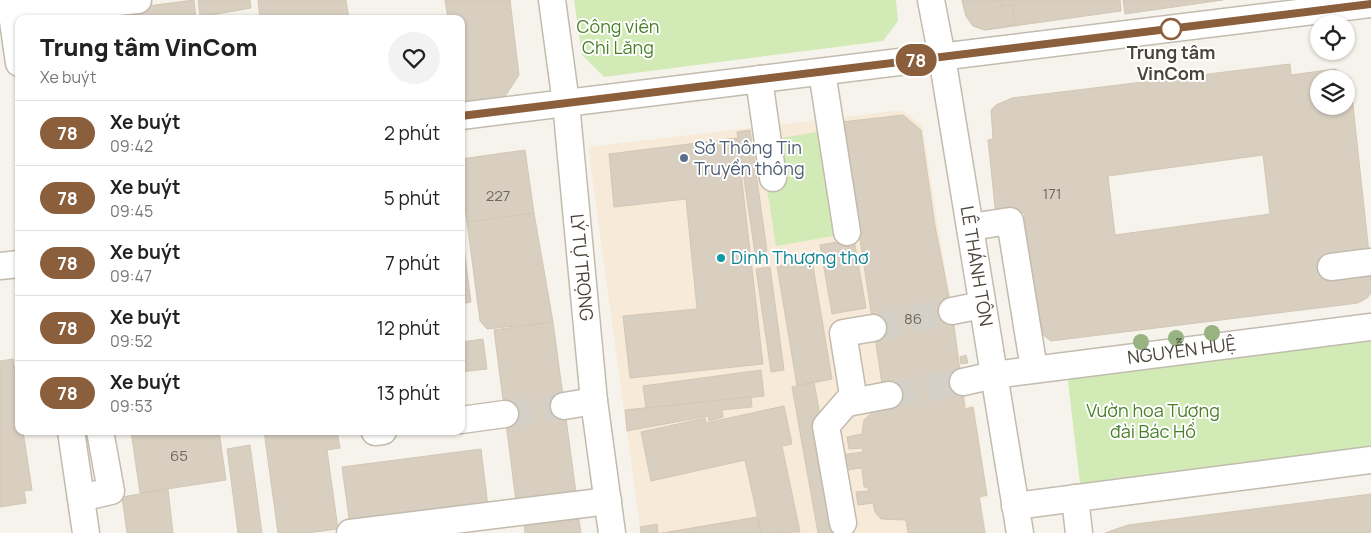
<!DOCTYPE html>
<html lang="vi">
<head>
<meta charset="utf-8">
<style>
  :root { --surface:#fff; --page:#f2f2f2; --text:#222; --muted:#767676; --line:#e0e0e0 }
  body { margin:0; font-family:Manrope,sans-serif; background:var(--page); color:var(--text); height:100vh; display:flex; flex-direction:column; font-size:19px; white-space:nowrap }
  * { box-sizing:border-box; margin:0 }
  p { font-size:16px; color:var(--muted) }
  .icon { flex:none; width:28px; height:28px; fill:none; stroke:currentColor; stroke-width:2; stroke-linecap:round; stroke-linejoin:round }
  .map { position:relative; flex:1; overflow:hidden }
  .sheet { position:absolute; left:15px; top:15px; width:450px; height:420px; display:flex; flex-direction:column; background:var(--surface); border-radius:10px; box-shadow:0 1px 4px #0004 }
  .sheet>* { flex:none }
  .badge { padding:0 10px; border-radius:16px; font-size:18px; line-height:32px }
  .controls { position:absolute; left:1310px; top:15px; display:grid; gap:10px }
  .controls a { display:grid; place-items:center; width:45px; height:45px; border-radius:50%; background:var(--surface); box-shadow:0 1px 4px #0004; font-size:25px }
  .map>.badge { position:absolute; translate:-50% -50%; box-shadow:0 0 0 2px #fff }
  .round { display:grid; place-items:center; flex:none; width:52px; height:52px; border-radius:26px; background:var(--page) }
  .headline { display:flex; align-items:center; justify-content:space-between; height:85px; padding:0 25px }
  h1 { font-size:24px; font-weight:800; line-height:38px }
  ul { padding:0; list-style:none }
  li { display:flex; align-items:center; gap:15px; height:65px; padding:0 25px; border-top:1px solid var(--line) }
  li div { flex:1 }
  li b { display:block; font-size:19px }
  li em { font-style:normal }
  li .badge { min-width:55px; font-weight:700; text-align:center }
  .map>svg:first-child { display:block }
  .commercial { fill:#f7ead8 }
  .green { fill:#d2eab5 }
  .building { fill:#d8cfc1; stroke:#d3c7b4; fill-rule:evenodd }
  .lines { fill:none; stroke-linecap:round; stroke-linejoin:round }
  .minor-tunnel { stroke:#d4d0c8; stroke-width:26; stroke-dasharray:26 13; stroke-linecap:butt }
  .minor-casing { stroke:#c2bbae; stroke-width:29 }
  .minor { stroke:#fff; stroke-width:26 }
  .tree { fill:#97b381 }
  .line-casing { stroke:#fff; stroke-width:11 }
  .line { stroke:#8b5e3c; stroke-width:8 }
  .stop-dot { fill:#fff; stroke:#8b5e3c; stroke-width:2.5 }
  .service-dot { fill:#5c6f8a; stroke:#fff; stroke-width:2 }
  .culture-dot { fill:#0f9aa8; stroke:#fff; stroke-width:2 }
  .labels { text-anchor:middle; stroke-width:4; stroke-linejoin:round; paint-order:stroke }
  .number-label { font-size:15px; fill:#6e675b }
  .park-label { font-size:18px; fill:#4a7f2a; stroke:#fff }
  .stop-label { font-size:18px; font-weight:bold; fill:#4b4439; stroke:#fff }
  .service-label { font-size:18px; fill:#4e5e75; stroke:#fff; text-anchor:start }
  .culture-label { font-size:18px; fill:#0d838f; stroke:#fff; text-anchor:start }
  .street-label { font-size:18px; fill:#4b4439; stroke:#fff }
</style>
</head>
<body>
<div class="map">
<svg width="1371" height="533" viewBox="0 0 1371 533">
  <rect width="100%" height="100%" fill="#f6f3ec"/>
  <!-- commercial -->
  <polygon class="commercial" points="901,110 922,125 967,406 974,405 988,497 981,499 986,533 658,533 657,525 640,527 588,147"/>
  <!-- green -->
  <g class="green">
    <polygon points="574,0 896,0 898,21 883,41 604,77 582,55"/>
    <polygon points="823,131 839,235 776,246 766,182 788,179 781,138"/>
    <polygon points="1371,338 1371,450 1085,486 1080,483 1068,382 1072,375"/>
  </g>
  <!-- building -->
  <g class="building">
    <polygon points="194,0 196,19 94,19 93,13"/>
    <polygon points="198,0 250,0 251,8 200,17"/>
    <polygon points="258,0 346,0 349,19 260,19"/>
    <polygon points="445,0 510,0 519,75 504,98 461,104 461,19 448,19"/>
    <polygon points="962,0 1120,0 1121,11 985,30 973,26 966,16"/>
    <polygon points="962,0 1000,0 1001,6 1012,5 1015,25 985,30 973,26 966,16"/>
    <polygon points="1123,0 1223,0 1125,14"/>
    <path d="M1290 64 1291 75 1335 69 1350 78 1371 271V293L1367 298 1358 303 1051 341 1043 335 1037 325 1024 213 996 216 988 140 993 139 991 110 996 105 1012 98ZM1319 79H1346V106H1319ZM1263 155 1270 214 1115 235 1108 176Z"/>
    <polygon points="903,115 921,130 935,226 952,311 965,409 973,407 987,495 979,497 985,533 908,533 906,520 881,519 875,512 873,503 858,505 856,492 868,491 868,487 864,487 862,468 837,471 834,456 863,452 862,448 849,449 847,437 862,434 864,420 874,411 883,390 842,122"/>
    <polygon points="750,130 767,251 755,253 737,132"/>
    <polygon points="737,138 763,364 630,378 623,316 697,309 686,199 614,207 609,154"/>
    <polygon points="525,150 534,213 467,222 461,179 461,159"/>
    <polygon points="534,213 553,322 487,329 480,321 467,222"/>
    <polygon points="461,225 471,302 461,304"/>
    <polygon points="854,239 866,308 832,314 820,245"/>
    <polygon points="812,260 832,379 797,386 777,266"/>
    <polygon points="770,267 784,370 771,372 756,269"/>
    <polygon points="553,322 577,500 517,509 494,330"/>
    <polygon points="483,339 487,369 461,372 461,342"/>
    <polygon points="966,355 968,363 961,364 960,357"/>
    <polygon points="13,359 19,400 19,431 23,431 32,490 24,491 26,503 0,507 0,361"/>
    <polygon points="761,370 764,396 646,408 643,386"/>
    <polygon points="814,382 841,533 818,533 792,387"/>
    <polygon points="751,397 752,407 722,410 723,417 709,421 708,416 627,431 625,410"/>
    <polygon points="784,406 792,444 782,446 800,532 761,533 745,460 651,481 641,432 705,418 706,423"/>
    <polygon points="131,431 219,431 226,480 140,493"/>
    <polygon points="264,431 337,431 340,448 327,450 338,529 307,533 278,533"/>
    <polygon points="250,445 262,533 238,533 227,449"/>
    <polygon points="481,449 488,507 350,525 342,467"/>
    <polygon points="168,489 173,533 127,533 122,497"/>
    <polygon points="1371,494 1371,533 1105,533 1128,525"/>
    <polygon points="577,508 581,533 525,533 523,516"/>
    <polygon points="757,517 761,533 662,533"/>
    <polygon points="657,524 658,533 641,533 640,527"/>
  </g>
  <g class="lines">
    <!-- minor-tunnel -->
    <g class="minor-tunnel">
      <polyline points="873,328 952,311"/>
      <polyline points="889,395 963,382"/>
      <polyline points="505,414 564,406"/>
    </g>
    <defs>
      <g id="minor">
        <polyline points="10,0 19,63"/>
        <path id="s1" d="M552 0 566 103 594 401 612 533"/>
        <path id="s2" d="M931 0 942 57 1020 533"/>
        <polyline points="12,12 138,0"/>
        <polyline points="822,72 847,232"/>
        <polyline points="759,79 773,178"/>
        <polyline points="461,116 1371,4"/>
        <polyline points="970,227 1010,221 1034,369"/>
        <polyline points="0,266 19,264"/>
        <polyline points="1331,267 1371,262"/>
        <polyline points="952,311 982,305"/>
        <path id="s3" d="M963 382 994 375 1371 327"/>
        <polyline points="847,403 889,395"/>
        <polyline points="564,406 594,401"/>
        <polyline points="461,420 505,414"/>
        <polyline points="71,431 86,533"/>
        <polyline points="375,432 383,431"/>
        <polyline points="81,498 111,491 100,431"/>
        <polyline points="1075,498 1079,533"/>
        <polyline points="1015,506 1371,460"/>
        <polyline points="843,523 826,426 853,395 843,333 873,328"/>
        <polyline points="350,533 608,501"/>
      </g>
    </defs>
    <!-- minor casing -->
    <use href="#minor" class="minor-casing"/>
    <!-- minor -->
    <use href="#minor" class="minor"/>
  </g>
  <!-- trees -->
  <g class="tree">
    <circle cx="1212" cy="333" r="8"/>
    <circle cx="1176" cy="338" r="8"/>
    <circle cx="1141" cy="342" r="8"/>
  </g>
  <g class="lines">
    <defs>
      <polyline id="line" points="461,116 1371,4"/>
    </defs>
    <!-- line casing -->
    <use href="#line" class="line-casing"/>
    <!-- line -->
    <use href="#line" class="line"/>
  </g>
  <!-- markers -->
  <circle class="stop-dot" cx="1171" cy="29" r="10"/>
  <circle class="service-dot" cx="684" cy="158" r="5"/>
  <circle class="culture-dot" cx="721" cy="258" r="5"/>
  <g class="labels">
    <!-- number labels -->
    <g class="number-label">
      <text x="1052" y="199">171</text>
      <text x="498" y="201">227</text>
      <text x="913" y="324">86</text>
      <text x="179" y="461">65</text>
    </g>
    <!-- park labels -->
    <g class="park-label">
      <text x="618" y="33">Công viên<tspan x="618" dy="21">Chi Lăng</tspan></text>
      <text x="1153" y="417">Vườn hoa Tượng<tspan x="1153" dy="21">đài Bác Hồ</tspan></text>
    </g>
    <!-- stop labels -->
    <g class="stop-label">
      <text x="1171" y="59">Trung tâm<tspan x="1171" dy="21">VinCom</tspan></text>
    </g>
    <!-- service labels -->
    <g class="service-label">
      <text x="694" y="154">Sở Thông Tin<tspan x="694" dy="21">Truyền thông</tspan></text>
    </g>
    <!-- culture labels -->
    <g class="culture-label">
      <text x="731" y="264">Dinh Thượng thơ</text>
    </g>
    <!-- street labels -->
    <g class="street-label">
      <text dy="6" stroke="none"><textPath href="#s2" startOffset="270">LÊ THÁNH TÔN</textPath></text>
      <text dy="6" stroke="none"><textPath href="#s1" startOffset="269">LÝ TỰ TRỌNG</textPath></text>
      <text dy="6" stroke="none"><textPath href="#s3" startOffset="221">NGUYỄN HUỆ</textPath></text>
    </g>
  </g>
</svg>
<div class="controls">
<a><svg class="icon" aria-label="locate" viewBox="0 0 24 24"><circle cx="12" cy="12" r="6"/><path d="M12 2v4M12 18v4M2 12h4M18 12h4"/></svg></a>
<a><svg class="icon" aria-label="layers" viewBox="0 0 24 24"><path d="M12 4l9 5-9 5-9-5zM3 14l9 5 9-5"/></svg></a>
</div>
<b class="badge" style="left:916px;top:60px;background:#8b5e3c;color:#fff">78</b>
<section class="sheet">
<div class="headline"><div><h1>Trung tâm VinCom</h1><p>Xe buýt</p></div><a class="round"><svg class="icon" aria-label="heart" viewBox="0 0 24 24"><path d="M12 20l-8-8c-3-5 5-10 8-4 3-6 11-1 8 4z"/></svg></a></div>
<ul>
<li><span class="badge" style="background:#8b5e3c;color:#fff">78</span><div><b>Xe buýt</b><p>09:42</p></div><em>2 phút</em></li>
<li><span class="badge" style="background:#8b5e3c;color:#fff">78</span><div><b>Xe buýt</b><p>09:45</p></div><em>5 phút</em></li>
<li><span class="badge" style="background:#8b5e3c;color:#fff">78</span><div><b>Xe buýt</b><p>09:47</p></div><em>7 phút</em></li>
<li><span class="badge" style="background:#8b5e3c;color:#fff">78</span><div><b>Xe buýt</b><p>09:52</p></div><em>12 phút</em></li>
<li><span class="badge" style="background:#8b5e3c;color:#fff">78</span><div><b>Xe buýt</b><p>09:53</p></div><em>13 phút</em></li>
</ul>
</section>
</div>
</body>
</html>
